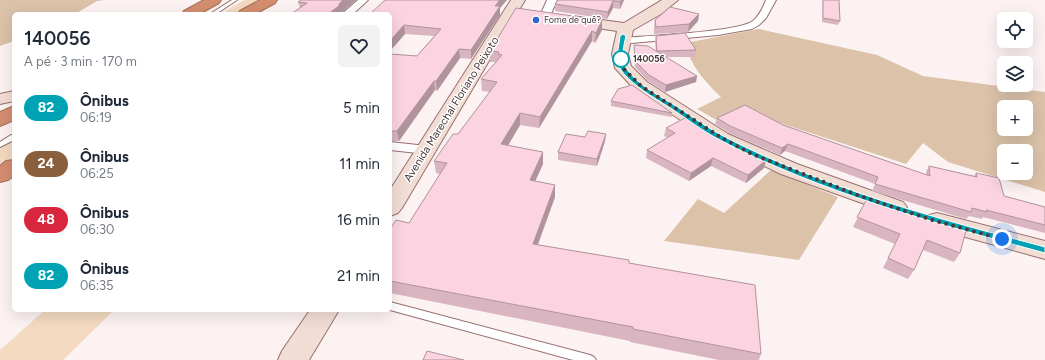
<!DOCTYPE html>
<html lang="pt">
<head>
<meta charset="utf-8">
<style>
  :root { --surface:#fff; --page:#f2f2f3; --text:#1f2937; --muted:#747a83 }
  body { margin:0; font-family:Figtree,sans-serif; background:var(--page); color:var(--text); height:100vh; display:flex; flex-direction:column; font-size:15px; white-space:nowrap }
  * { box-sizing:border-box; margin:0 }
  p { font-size:13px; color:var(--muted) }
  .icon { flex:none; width:22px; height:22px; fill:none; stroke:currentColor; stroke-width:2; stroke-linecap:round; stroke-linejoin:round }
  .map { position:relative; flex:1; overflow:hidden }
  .sheet { position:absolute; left:12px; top:12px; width:380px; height:300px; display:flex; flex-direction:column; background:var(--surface); border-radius:6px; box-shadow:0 4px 16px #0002 }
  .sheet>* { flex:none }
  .badge { padding:0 8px; border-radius:13px; font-size:14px; line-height:26px }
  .buttons { position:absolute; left:997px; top:12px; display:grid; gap:8px }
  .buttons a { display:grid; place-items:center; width:36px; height:36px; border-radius:6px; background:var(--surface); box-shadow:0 4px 16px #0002; font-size:20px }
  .you { position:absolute; width:20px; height:20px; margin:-10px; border:3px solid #fff; border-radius:50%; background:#1a73e8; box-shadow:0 0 0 6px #1a73e833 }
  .map>.badge { position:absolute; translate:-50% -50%; box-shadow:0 0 0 2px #fff }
  .round { display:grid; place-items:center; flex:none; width:42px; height:42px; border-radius:6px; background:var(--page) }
  .overview { display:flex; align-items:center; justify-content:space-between; height:68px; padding:0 12px }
  h1 { font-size:19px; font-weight:600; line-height:30px }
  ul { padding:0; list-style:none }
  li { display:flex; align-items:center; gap:12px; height:56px; padding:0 12px }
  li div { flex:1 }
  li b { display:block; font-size:15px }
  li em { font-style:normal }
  li .badge { min-width:44px; font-weight:700; text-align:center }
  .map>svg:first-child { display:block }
  .green { fill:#f3dac1 }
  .forest { fill:#dbc2a9; fill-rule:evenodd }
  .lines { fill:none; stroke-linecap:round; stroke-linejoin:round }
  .lane-casing { stroke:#97706f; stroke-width:2 }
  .street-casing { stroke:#97706f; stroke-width:2 }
  .secondary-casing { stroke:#97706f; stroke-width:2 }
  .highway-casing { stroke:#a36f5b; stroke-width:2 }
  .lane { fill:#fff; fill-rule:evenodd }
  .street { fill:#fff; fill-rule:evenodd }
  .secondary { fill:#f2ddd4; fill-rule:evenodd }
  .highway { fill:#d48d6f; fill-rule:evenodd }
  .wall { fill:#d9b5c1 }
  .shaded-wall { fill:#b0949d }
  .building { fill:#fcd3e0; stroke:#b0949d }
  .line { fill:#00a3b4; stroke:#fff }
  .walk { stroke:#493837; stroke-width:4; stroke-dasharray:0 7.2 }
  .poi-dot { fill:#2f64d3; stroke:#fff; stroke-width:1.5 }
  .stop-dot { fill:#fff; stroke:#00a3b4; stroke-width:2 }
  .labels { text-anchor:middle; stroke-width:3; stroke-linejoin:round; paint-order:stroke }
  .far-poi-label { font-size:9px; fill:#493837; stroke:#fff; text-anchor:start }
  .far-stop-label { font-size:9px; font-weight:bold; fill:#493837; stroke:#fff; text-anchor:start }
  .street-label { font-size:11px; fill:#493837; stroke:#fff }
</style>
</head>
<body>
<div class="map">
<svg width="1045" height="360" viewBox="0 0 1045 360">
  <rect width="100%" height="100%" fill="#fcf2f2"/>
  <!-- green -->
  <g class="green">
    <polygon points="244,0 264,0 240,14 221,14"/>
    <polygon points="14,140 14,163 0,172 0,148"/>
    <polygon points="45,310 114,310 63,360 0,360 0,350"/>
  </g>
  <!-- forest -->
  <g class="forest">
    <polygon points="0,0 105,0 97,1 75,14 14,14 14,41 0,46"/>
    <path d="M759 29 877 55 923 76 1045 92V192L948 162 923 143 906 164 743 111 720 122 697 109 721 97C705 82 690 65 685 43ZM1004 107H1026V129H1004ZM1004 151H1026V173H1004Z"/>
    <polygon points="771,170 838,197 799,260 664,241 698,199 724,213"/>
  </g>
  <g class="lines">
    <defs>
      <g id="lane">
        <polygon points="232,0 237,0 216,14 210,14"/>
        <polygon points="11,135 14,135 14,140 0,147 0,142"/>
        <polygon points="390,302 590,355 594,357 596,360 573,360 390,310"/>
      </g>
      <g id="street">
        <polygon points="358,0 368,0 353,14 342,14"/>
        <polygon points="547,0 557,0 550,16 545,19 540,16"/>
        <path d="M766 0H776L766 18 759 25 752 29 718 35 621 44 616 41 621 38C645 36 738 32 753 21 760 15 763 7 766 0Z"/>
        <polygon points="390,142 427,146 432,147 434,150 432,153 427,154 390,150"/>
      </g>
      <g id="secondary">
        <polygon points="511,0 525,0 402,208 398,213 390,216 390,190"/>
        <polygon points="662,0 678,0 661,14 633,30 628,54 631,66 647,82 728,134 797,164 903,202 907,207 903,212 895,215 887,212 781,174 714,142 635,90 615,68 612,54 617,31 572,24 567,23 565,20 567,17 572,16 624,23"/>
        <polygon points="14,91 14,101 0,104 0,94"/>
        <polygon points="937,213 1045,241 1045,259 929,227 925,221 929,215"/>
        <polygon points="310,310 339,310 309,360 278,360 282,351"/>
      </g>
      <g id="highway">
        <polygon points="204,0 221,0 219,3 199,14 182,14 184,11"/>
        <polygon points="260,0 277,0 275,3 255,14 238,14 240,11"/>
        <polygon points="14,106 14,120 0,126 0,112"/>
        <polygon points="14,160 14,176 8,180 0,182 0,166 6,161"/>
      </g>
    </defs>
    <!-- lane casing -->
    <use href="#lane" class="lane-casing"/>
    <!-- street casing -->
    <use href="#street" class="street-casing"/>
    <!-- secondary casing -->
    <use href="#secondary" class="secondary-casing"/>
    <!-- highway casing -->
    <use href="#highway" class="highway-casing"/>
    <!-- lane -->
    <use href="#lane" class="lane"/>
    <!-- street -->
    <use href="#street" class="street"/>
    <!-- secondary -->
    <use href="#secondary" class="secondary"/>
    <!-- highway -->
    <use href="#highway" class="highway"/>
  </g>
  <!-- wall -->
  <g class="wall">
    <polygon points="301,0 356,0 341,13 300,8 298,2"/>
    <polygon points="385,0 507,0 500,8 500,15 471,59 460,58 437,91 435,90 399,141 390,141 390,54 417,56 434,36 405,34 390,51 390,14"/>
    <polygon points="624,0 620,9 613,8 607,19 555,11 555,4"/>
    <polygon points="823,0 839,0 840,21 838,25 822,22"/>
    <polygon points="516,8 602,30 595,43 592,41 539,128 520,125 508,146 543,164 535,181 555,185 555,197 538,245 629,263 761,354 759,360 719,360 630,342 630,341 390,293 390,229 409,223 440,174 436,173 434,161 458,134 490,92 482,91 481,79 496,62 490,62 490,51"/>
    <polygon points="699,14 698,21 688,32 654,34 654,28 655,20"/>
    <polygon points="656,36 696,50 695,57 666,57 697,76 696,82 665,92 648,81 635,67 634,51 634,45 656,51 655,42"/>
    <polygon points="611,101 672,113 672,117 611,106"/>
    <polygon points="717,118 783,125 926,175 926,172 929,166 974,176 976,173 1004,196 1045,207 1045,233 983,217 982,219 969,216 966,219 872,191 875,184 785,151 780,155 729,133 715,124"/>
    <polygon points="666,128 764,168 746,183 711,166 689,181 646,158 647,150 668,138 664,136"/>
    <polygon points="606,134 605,141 597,166 558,160 558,152 585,137"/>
    <polygon points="868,197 960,253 954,262 923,250 914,270 908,279 883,268 895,244 853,227"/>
  </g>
  <!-- shaded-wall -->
  <g class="shaded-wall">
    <polygon points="343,0 356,0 341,13 341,14 328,14"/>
    <polygon points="500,0 507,0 500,8 500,15 471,59 471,50 495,6"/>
    <polygon points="622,0 624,0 620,9 620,2"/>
    <polygon points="613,1 613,8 607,19 608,12"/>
    <polygon points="699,14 698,21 688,32 689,24"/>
    <polygon points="602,20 602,30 595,43 596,33"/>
    <polygon points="404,25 405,34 390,51 390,41"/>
    <polygon points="592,31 592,41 539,128 540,117"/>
    <polygon points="459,49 460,58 437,91 436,81"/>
    <polygon points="697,76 696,82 665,92 666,85"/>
    <polygon points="434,81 435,90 399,141 397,131"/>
    <polygon points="520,113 520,125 501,157 501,144"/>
    <polygon points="606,134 605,141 597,166 597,159"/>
    <polygon points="390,142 392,152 390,154"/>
    <polygon points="788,144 785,151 780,155 782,148"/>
    <polygon points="543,152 543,164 530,193 530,180"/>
    <polygon points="713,158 711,166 689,181 691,173"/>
    <polygon points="766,160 764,168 746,183 748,175"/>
    <polygon points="555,185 555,197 533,257 533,244"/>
  </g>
  <!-- building -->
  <g class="building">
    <polygon points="301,0 343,0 339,4 339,6 328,14 291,14 307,3 298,2"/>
    <polygon points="385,0 500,0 495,6 500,6 471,50 459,49 436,81 434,81 397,131 390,131 390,54 417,56 441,29 404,25 390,41 390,14 370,14"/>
    <polygon points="558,0 622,0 620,2 613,1 608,12 555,4"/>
    <polygon points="823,0 839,0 840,21 823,18"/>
    <polygon points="670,7 699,14 689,24 656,27 655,20"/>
    <polygon points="516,8 602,20 596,33 592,31 540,117 520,113 501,144 543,152 530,180 555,185 533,244 629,260 629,263 755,285 761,354 633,329 633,327 390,281 390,229 396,220 409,223 447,163 434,161 453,134 458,134 497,82 481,79 502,55 498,54 499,52 490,51"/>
    <polygon points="685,33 696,50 657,51 656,36"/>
    <polygon points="634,45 648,46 697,76 666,85 649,75 635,61"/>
    <polygon points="632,85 672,113 611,101 618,89"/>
    <polygon points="745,105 783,125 930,176 929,166 977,177 976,173 999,178 1004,196 1045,207 1045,225 986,210 987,212 972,208 971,212 875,184 878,177 788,144 782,148 730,126 717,118"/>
    <polygon points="685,118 716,137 766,160 748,175 713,158 691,173 647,150 675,133 666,128"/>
    <polygon points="588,131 606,134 597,159 558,152 566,134 585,137"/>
    <polygon points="868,197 967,227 960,253 927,240 914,270 888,258 900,234 857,217"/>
    <polygon points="427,351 464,360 423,360"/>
  </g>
  <!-- line -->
  <path class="line" d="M623 34 626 36C624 45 620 59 626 68 638 86 662 97 679 108 694 118 709 129 725 137 826 189 936 218 1045 247V253C935 223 822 193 720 140 702 131 686 118 669 107 656 99 627 82 620 68 615 59 619 46 620 36Z"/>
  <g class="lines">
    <!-- walk -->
    <polyline class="walk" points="621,59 620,54 623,68 641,86 722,138 752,154 860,196 932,220 1002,239"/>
  </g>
  <!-- markers -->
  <circle class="poi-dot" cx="536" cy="20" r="4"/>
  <circle class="stop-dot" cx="621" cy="59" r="8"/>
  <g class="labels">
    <!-- far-poi labels -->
    <g class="far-poi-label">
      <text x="544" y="23">Fome de quê?</text>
    </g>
    <!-- far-stop labels -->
    <g class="far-stop-label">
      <text x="633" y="62">140056</text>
    </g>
    <!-- street labels -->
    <g class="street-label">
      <text transform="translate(451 109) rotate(-58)" y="4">Avenida Marechal Floriano Peixoto</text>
    </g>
  </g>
</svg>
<div class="buttons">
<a><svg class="icon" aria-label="locate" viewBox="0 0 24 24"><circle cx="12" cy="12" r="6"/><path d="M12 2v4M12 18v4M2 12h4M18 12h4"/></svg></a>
<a><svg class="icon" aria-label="layers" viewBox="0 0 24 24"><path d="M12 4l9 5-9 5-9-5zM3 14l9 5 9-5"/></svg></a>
<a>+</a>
<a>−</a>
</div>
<div class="you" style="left:1002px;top:239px"></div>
<section class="sheet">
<div class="overview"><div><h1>140056</h1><p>A pé · 3 min · 170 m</p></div><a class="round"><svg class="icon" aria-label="heart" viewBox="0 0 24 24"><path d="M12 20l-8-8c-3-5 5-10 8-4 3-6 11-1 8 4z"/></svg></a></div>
<ul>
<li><span class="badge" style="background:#00a3b4;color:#fff">82</span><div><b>Ônibus</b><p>06:19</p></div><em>5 min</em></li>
<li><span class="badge" style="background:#8b5e3c;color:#fff">24</span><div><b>Ônibus</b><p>06:25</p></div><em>11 min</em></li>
<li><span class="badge" style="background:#d7263d;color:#fff">48</span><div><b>Ônibus</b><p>06:30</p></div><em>16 min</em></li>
<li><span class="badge" style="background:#00a3b4;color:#fff">82</span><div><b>Ônibus</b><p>06:35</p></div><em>21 min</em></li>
</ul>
</section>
</div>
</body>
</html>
